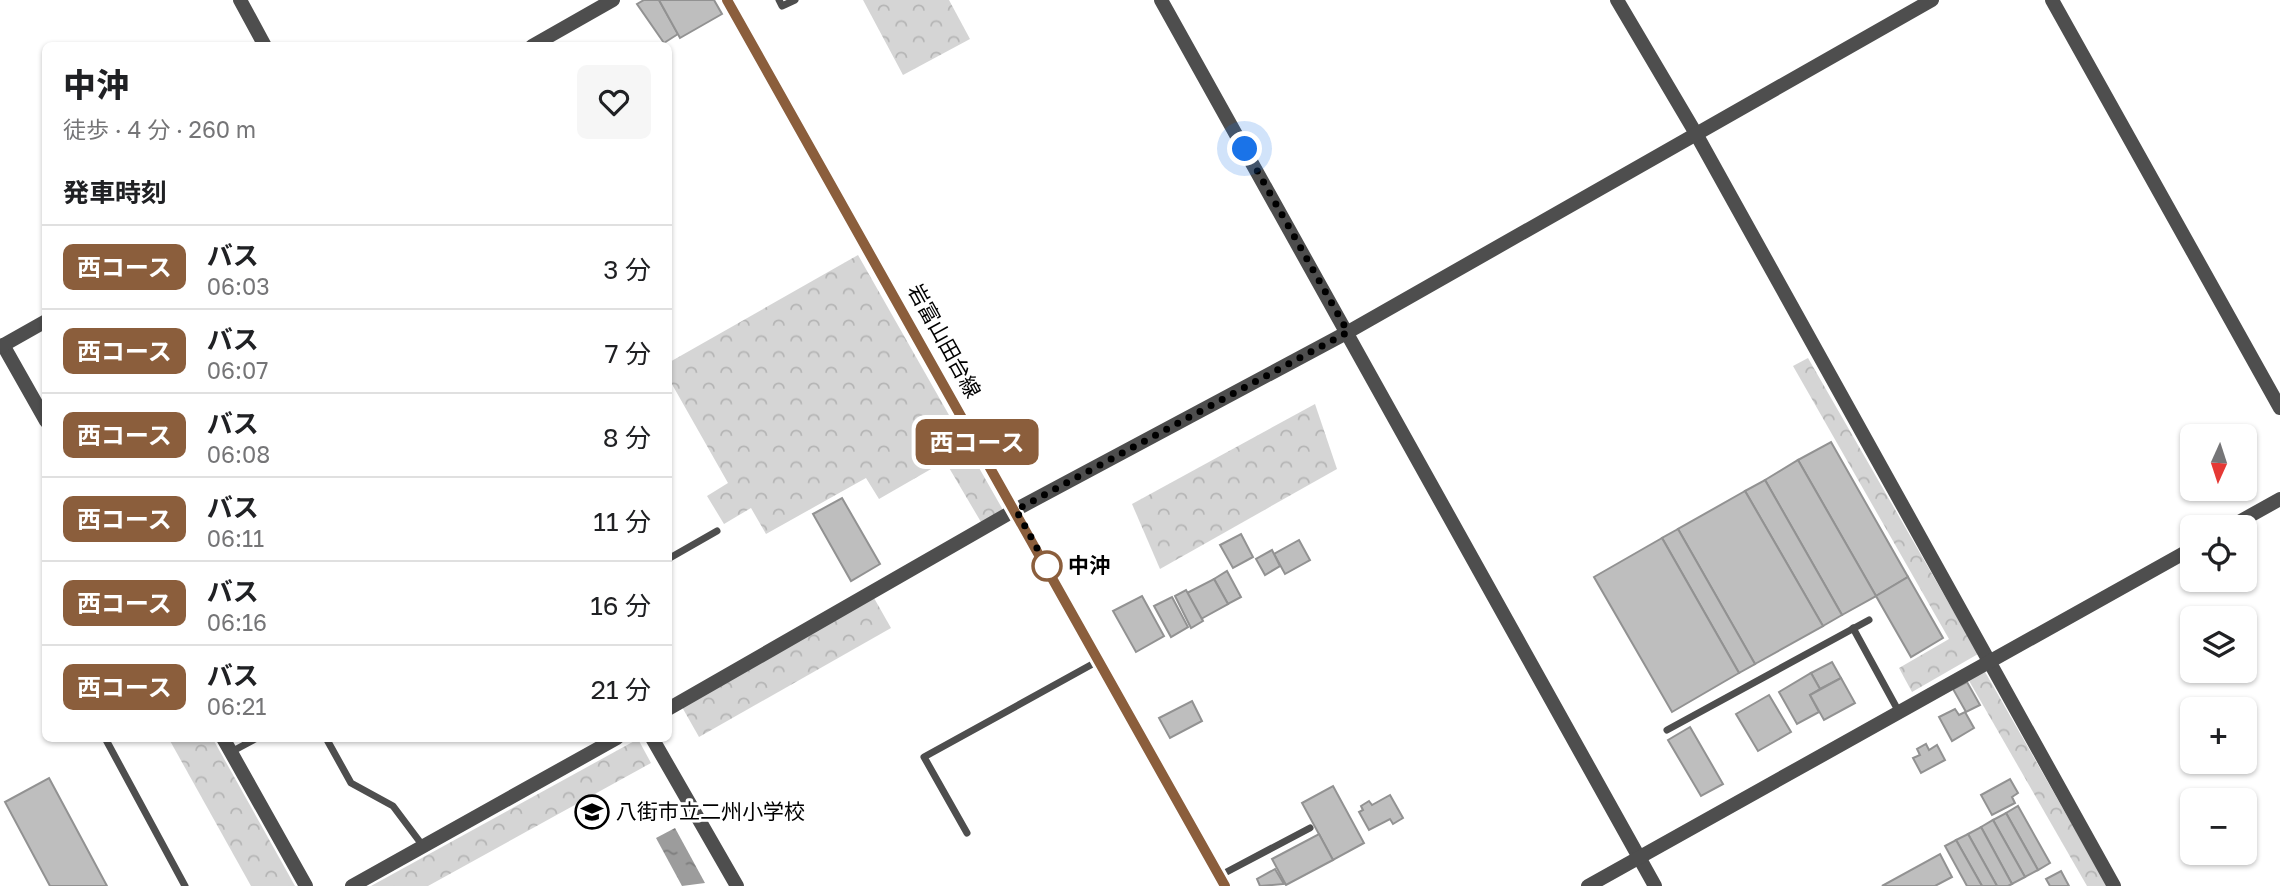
<!DOCTYPE html>
<html lang="ja">
<head>
<meta charset="utf-8">
<style>
  :root { --surface:#fff; --page:#f6f6f6; --text:#202124; --muted:#757577; --line:#e0e0e0 }
  body { margin:0; font-family:"Golos Text","Noto Sans JP",sans-serif; background:var(--page); color:var(--text); height:100vh; display:flex; flex-direction:column; font-size:26px; white-space:nowrap }
  * { box-sizing:border-box; margin:0 }
  p { font-size:23px; color:var(--muted) }
  .icon { flex:none; width:38px; height:38px; fill:none; stroke:currentColor; stroke-width:2; stroke-linecap:round; stroke-linejoin:round }
  .map { position:relative; flex:1; overflow:hidden }
  .side { position:absolute; left:42px; top:42px; width:630px; height:700px; display:flex; flex-direction:column; background:var(--surface); border-radius:10px; box-shadow:0 2px 5px #0004 }
  .side>* { flex:none }
  .badge { padding:0 14px; border-radius:10px; font-size:24px; line-height:46px }
  .needle { width:46px; rotate:183deg }
  .buttons { position:absolute; left:2180px; top:424px; display:grid; gap:14px }
  .buttons a { display:grid; place-items:center; width:77px; height:77px; border-radius:10px; background:var(--surface); box-shadow:0 2px 5px #0004; font-size:35px }
  .you { position:absolute; width:35px; height:35px; margin:-18px; border:5px solid #fff; border-radius:50%; background:#1a73e8; box-shadow:0 0 0 10px #1a73e833 }
  .map>.badge { position:absolute; translate:-50% -50%; box-shadow:0 0 0 4px #fff }
  h2 { padding:0 21px; font-size:26px; line-height:63px }
  .round { display:grid; place-items:center; flex:none; width:74px; height:74px; border-radius:10px; background:var(--page) }
  .headline { display:flex; align-items:center; justify-content:space-between; height:119px; padding:0 21px }
  h1 { font-size:33px; font-weight:800; line-height:52px }
  ul { padding:0; list-style:none }
  li { display:flex; align-items:center; gap:21px; height:84px; padding:0 21px; border-top:2px solid var(--line) }
  li div { flex:1 }
  li b { display:block; font-size:26px }
  li em { font-style:normal }
  li .badge { min-width:77px; font-weight:700; text-align:center }
  .map>svg:first-child { display:block }
  .forest { fill:url(#forest-crowns) }
  .water { fill:url(#water-ripples) }
  .building { fill:#bebebe; stroke:#929292; stroke-width:2 }
  .lines { fill:none; stroke-linecap:round; stroke-linejoin:round }
  .service { stroke:#4e4e4e; stroke-width:7 }
  .minor { stroke:#4e4e4e; stroke-width:14 }
  .secondary { stroke:#1b1b1b; stroke-width:14 }
  .line-casing { stroke:#fff; stroke-width:16 }
  .line { stroke:#8b5e3c; stroke-width:10 }
  .walk { stroke:#000; stroke-width:7; stroke-dasharray:0 12.6 }
  .stop-dot { fill:#fff; stroke:#8b5e3c; stroke-width:3.5 }
  .labels { text-anchor:middle; stroke-width:6; stroke-linejoin:round; paint-order:stroke }
  .street-label { font-size:21px; fill:#000; stroke:#fff }
  .stop-label { font-size:21px; font-weight:bold; fill:#000; stroke:#fff; text-anchor:start }
  .poi-label { font-size:21px; fill:#000; stroke:#fff; text-anchor:start }
</style>
</head>
<body>
<div class="map">
<svg width="2280" height="886" viewBox="0 0 2280 886">
  <defs>
    <pattern id="forest-crowns" width="20" height="18" patternUnits="userSpaceOnUse" patternTransform="scale(1.75)"><rect width="20" height="18" fill="#d5d5d5"/><path d="M2 6a3 3 0 1 1 6 0M12 15a3 3 0 1 1 6 0" fill="none" stroke="#b5b5b5"/></pattern>
    <pattern id="water-ripples" width="26" height="14" patternUnits="userSpaceOnUse" patternTransform="scale(1.75)"><rect width="26" height="14" fill="#9c9c9c"/><path d="M2 4q2-2 4 0t4 0M15 11q2-2 4 0t4 0" fill="none" stroke="#7d7d7d"/></pattern>
  </defs>
  <rect width="100%" height="100%" fill="#fff"/>
  <!-- forest -->
  <g class="forest">
    <polygon points="863,0 949,0 970,39 903,75"/>
    <polygon points="858,255 1003,510 981,522 945,461 879,499 866,478 766,534 751,508 724,524 707,496 728,483 669,379 668,363"/>
    <polygon points="1808,358 1978,654 1912,692 1899,668 1949,639 1793,366"/>
    <polygon points="1315,404 1337,469 1160,569 1132,504"/>
    <polygon points="874,598 891,628 699,737 682,707"/>
    <polygon points="1984,670 2107,886 2087,886 1968,679"/>
    <polygon points="169,739 213,739 295,886 251,886"/>
    <polygon points="638,739 651,763 428,886 371,886"/>
  </g>
  <!-- water -->
  <polygon class="water" points="675,828 705,883 682,886 656,838"/>
  <!-- building -->
  <g class="building">
    <polygon points="644,0 659,0 678,34 664,43 637,4"/>
    <polygon points="659,0 714,0 722,14 680,38"/>
    <polygon points="1831,442 1908,577 1876,596 1798,460"/>
    <polygon points="1798,460 1876,596 1842,615 1765,480"/>
    <polygon points="1765,480 1842,615 1823,626 1745,491"/>
    <polygon points="1745,491 1823,626 1755,664 1678,529"/>
    <polygon points="842,498 880,564 851,581 813,514"/>
    <polygon points="1678,529 1755,664 1739,673 1662,538"/>
    <polygon points="1241,534 1253,557 1233,568 1220,545"/>
    <polygon points="1662,538 1739,673 1672,712 1594,577"/>
    <polygon points="1299,540 1310,560 1285,574 1274,554"/>
    <polygon points="1272,550 1280,566 1265,575 1256,559"/>
    <polygon points="1227,571 1241,597 1228,604 1214,579"/>
    <polygon points="1908,577 1943,638 1911,657 1876,596"/>
    <polygon points="1214,579 1228,604 1201,619 1187,593"/>
    <polygon points="1186,590 1203,621 1191,628 1175,596"/>
    <polygon points="1142,596 1164,636 1136,652 1113,611"/>
    <polygon points="1172,597 1188,627 1171,637 1154,606"/>
    <polygon points="1832,662 1841,678 1820,689 1811,673"/>
    <polygon points="1811,673 1820,689 1810,695 1819,712 1797,724 1779,692"/>
    <polygon points="1841,678 1855,703 1824,720 1810,695"/>
    <polygon points="1967,682 1980,705 1966,712 1953,689"/>
    <polygon points="1769,695 1791,732 1758,751 1736,714"/>
    <polygon points="1192,701 1202,721 1170,738 1159,718"/>
    <polygon points="1955,709 1959,715 1965,712 1974,728 1952,741 1939,717"/>
    <polygon points="1690,727 1723,784 1701,796 1668,740"/>
    <polygon points="1926,744 1929,750 1937,745 1945,760 1921,773 1913,758 1920,755 1917,749"/>
    <polygon points="49,778 107,886 50,886 5,802"/>
    <polygon points="2010,779 2018,793 2012,797 2015,803 1992,815 1981,795"/>
    <polygon points="1333,786 1364,843 1333,860 1302,803"/>
    <polygon points="1390,795 1403,818 1393,824 1390,819 1369,830 1359,812 1363,810 1361,806 1369,801 1372,805"/>
    <polygon points="2018,806 2050,863 2038,870 2006,813"/>
    <polygon points="2006,813 2038,870 2025,877 1993,820"/>
    <polygon points="1993,820 2025,877 2012,884 1981,827"/>
    <polygon points="1981,827 2012,884 2008,886 1997,886 1968,834"/>
    <polygon points="1319,834 1333,860 1286,885 1272,859"/>
    <polygon points="1968,834 1997,886 1982,886 1956,840"/>
    <polygon points="1956,840 1982,886 1967,886 1945,846"/>
    <polygon points="1940,854 1952,877 1935,886 1882,886"/>
    <polygon points="1275,869 1284,884 1260,886 1257,879"/>
    <polygon points="2061,871 2069,886 2050,886 2046,879"/>
  </g>
  <g class="lines">
    <!-- service -->
    <g class="service">
      <polyline points="779,0 782,6 795,0"/>
      <polyline points="668,559 717,531"/>
      <polyline points="1853,628 1899,712"/>
      <polyline points="1667,730 1869,620"/>
      <polyline points="105,738 185,886"/>
      <polyline points="326,738 351,783 393,806 423,846"/>
      <polyline points="231,752 257,738"/>
      <polyline points="967,833 924,757 1098,661"/>
      <polyline points="1219,876 1310,828"/>
    </g>
    <!-- minor -->
    <g class="minor">
      <polyline points="240,0 265,46"/>
      <polyline points="1161,0 1655,886"/>
      <polyline points="1617,0 1695,132 2114,886"/>
      <polyline points="2052,0 2280,408"/>
      <polyline points="532,46 613,0"/>
      <polyline points="3,345 46,421"/>
      <polyline points="0,347 46,321"/>
      <polyline points="2230,527 2280,499"/>
      <polyline points="668,709 1015,510 1348,332 1932,0"/>
      <polyline points="223,738 306,886"/>
      <polyline points="652,738 737,886"/>
      <polyline points="352,886 617,738"/>
      <polyline points="1588,886 2193,548"/>
    </g>
    <!-- secondary -->
    <polyline class="secondary" points="727,0 1225,886"/>
  </g>
  <g class="lines">
    <defs>
      <polyline id="line" points="727,0 1225,886"/>
    </defs>
    <!-- line casing -->
    <use href="#line" class="line-casing"/>
    <!-- line -->
    <use href="#line" class="line"/>
    <!-- walk -->
    <polyline class="walk" points="1047,566 1048,568 1016,510 1348,332 1245,149"/>
  </g>
  <!-- icons -->
  <defs>
    <symbol id="school-ring" viewBox="-11 -11 22 22"><circle r="9.5" fill="#fff" stroke="#000" stroke-width="1.5"/><path d="M0-5L7-2L0 1L-7-2ZM-4 1L0 2.5L4 1V4Q0 6-4 4Z" fill="#000"/></symbol>
  </defs>
  <g fill-rule="evenodd">
    <use href="#school-ring" x="573" y="793" width="38" height="38"/>
  </g>
  <!-- markers -->
  <circle class="stop-dot" cx="1047" cy="566" r="14"/>
  <g class="labels">
    <!-- street labels -->
    <g class="street-label">
      <text transform="translate(944 341) rotate(61)" y="7">岩富山田台線</text>
    </g>
    <!-- stop labels -->
    <g class="stop-label">
      <text x="1068" y="573">中沖</text>
    </g>
    <!-- poi labels -->
    <g class="poi-label">
      <text x="616" y="819">八街市立二州小学校</text>
    </g>
  </g>
</svg>
<div class="buttons">
<a><svg class="needle" viewBox="-14 -14 28 28"><path d="M0-13l5 13h-10z" fill="#e53935"/><path d="M0 13l5-13h-10z" fill="#757577"/></svg></a>
<a><svg class="icon" aria-label="locate" viewBox="0 0 24 24"><circle cx="12" cy="12" r="6"/><path d="M12 2v4M12 18v4M2 12h4M18 12h4"/></svg></a>
<a><svg class="icon" aria-label="layers" viewBox="0 0 24 24"><path d="M12 4l9 5-9 5-9-5zM3 14l9 5 9-5"/></svg></a>
<a>+</a>
<a>−</a>
</div>
<div class="you" style="left:1245px;top:149px"></div>
<b class="badge" style="left:977px;top:442px;background:#8b5e3c;color:#fff">西コース</b>
<section class="side">
<div class="headline"><div><h1>中沖</h1><p>徒歩 · 4 分 · 260 m</p></div><a class="round"><svg class="icon" aria-label="heart" viewBox="0 0 24 24"><path d="M12 20l-8-8c-3-5 5-10 8-4 3-6 11-1 8 4z"/></svg></a></div>
<h2>発車時刻</h2>
<ul>
<li><span class="badge" style="background:#8b5e3c;color:#fff">西コース</span><div><b>バス</b><p>06:03</p></div><em>3 分</em></li>
<li><span class="badge" style="background:#8b5e3c;color:#fff">西コース</span><div><b>バス</b><p>06:07</p></div><em>7 分</em></li>
<li><span class="badge" style="background:#8b5e3c;color:#fff">西コース</span><div><b>バス</b><p>06:08</p></div><em>8 分</em></li>
<li><span class="badge" style="background:#8b5e3c;color:#fff">西コース</span><div><b>バス</b><p>06:11</p></div><em>11 分</em></li>
<li><span class="badge" style="background:#8b5e3c;color:#fff">西コース</span><div><b>バス</b><p>06:16</p></div><em>16 分</em></li>
<li><span class="badge" style="background:#8b5e3c;color:#fff">西コース</span><div><b>バス</b><p>06:21</p></div><em>21 分</em></li>
</ul>
</section>
</div>
</body>
</html>
